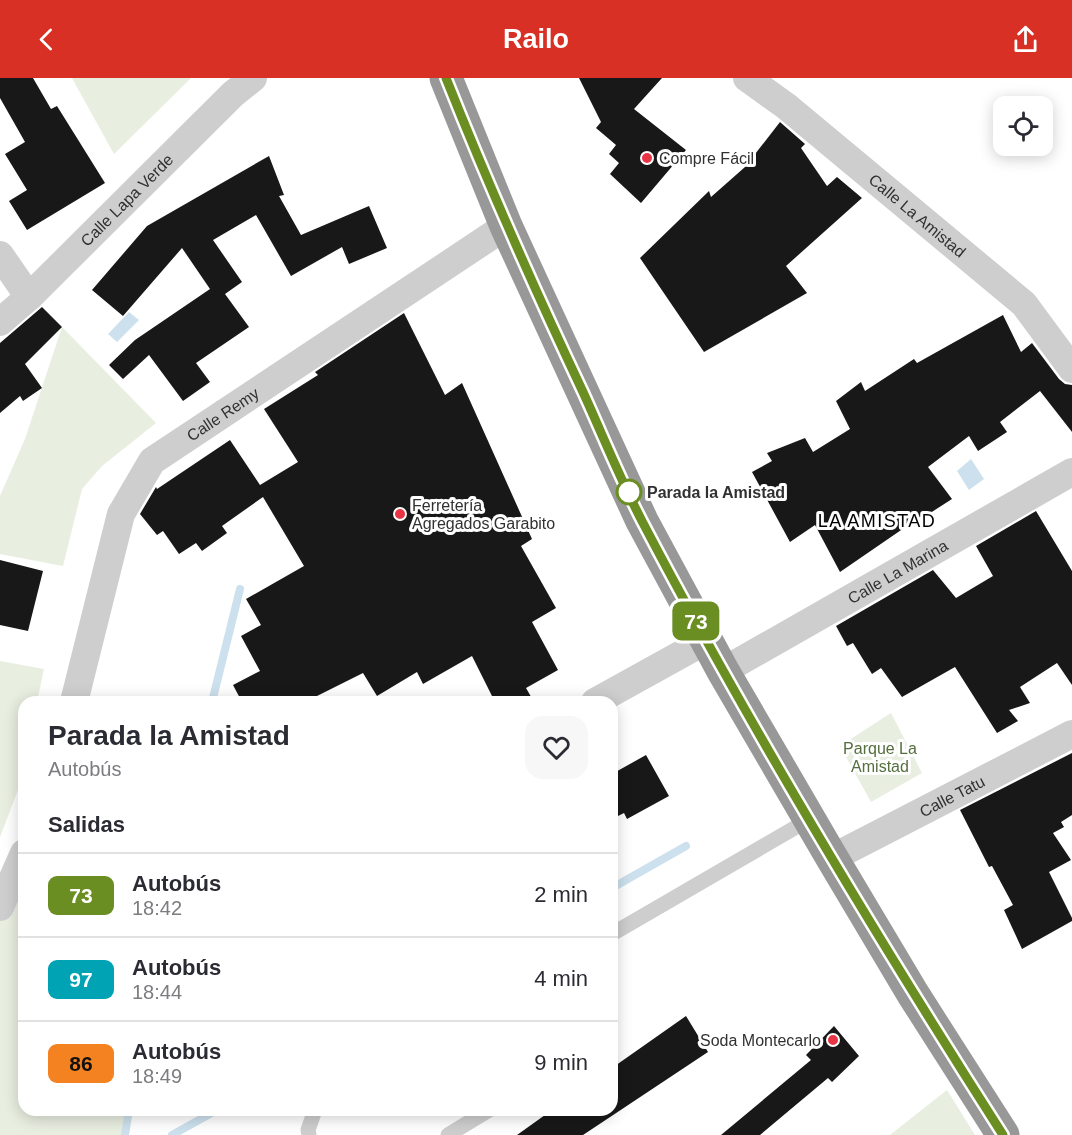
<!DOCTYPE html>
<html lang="es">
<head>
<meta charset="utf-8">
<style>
  :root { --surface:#fff; --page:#f7f7f7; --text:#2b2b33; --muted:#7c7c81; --line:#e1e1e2; --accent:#d93025 }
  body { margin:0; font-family:Helvetica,sans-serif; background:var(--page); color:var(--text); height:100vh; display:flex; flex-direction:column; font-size:22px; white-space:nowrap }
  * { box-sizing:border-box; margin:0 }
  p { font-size:20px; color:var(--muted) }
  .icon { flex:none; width:33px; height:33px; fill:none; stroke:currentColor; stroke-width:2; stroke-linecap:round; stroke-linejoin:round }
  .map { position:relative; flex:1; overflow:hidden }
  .sheet { position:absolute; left:18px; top:618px; width:600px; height:420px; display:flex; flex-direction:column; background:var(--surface); border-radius:18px; box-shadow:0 3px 15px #0003 }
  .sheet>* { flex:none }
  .badge { padding:0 12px; border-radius:9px; font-size:21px; line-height:39px }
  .buttons { position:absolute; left:993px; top:18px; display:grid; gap:12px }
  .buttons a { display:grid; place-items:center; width:60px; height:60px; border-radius:12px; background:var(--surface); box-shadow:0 3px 15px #0003; font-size:30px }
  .map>.badge { position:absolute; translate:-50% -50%; box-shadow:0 0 0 3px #fff }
  h2 { padding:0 30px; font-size:22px; line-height:54px }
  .round { display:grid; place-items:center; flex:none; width:63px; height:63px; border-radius:18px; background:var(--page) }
  .headline { display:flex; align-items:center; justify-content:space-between; height:102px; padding:0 30px }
  h1 { font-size:28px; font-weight:700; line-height:45px }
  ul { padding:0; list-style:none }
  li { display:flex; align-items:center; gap:18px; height:84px; padding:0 30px; border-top:2px solid var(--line) }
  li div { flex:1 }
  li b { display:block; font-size:22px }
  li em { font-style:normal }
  li .badge { min-width:66px; font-weight:700; text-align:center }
  header { display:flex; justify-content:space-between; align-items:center; height:78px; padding:0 30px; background:var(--accent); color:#fff; font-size:27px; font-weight:700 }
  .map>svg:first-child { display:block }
  .green { fill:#e8eee0 }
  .water { fill:#cce1ed }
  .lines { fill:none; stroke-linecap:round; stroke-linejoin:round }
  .stream { stroke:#cce1ed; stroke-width:8 }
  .building { fill:#181818 }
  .lane { stroke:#cecece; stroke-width:15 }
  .street { stroke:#cecece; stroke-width:28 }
  .highway { stroke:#989898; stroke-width:33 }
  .line-casing { stroke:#fff; stroke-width:14 }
  .line { stroke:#6b8e23; stroke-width:9 }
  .poi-dot { fill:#e73545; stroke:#fff; stroke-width:2 }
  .stop-dot { fill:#fff; stroke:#6b8e23; stroke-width:3 }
  .labels { text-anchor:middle; stroke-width:6; stroke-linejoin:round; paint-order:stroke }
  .poi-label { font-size:16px; fill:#313131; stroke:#fff; text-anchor:start }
  .street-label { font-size:16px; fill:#313131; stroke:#fff }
  .stop-label { font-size:16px; font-weight:bold; fill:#313131; stroke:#fff; text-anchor:start }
  .park-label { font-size:16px; fill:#556e3d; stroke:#fff }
  .neighbourhood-label { font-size:18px; letter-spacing:1.5px; fill:#000; stroke:#fff }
</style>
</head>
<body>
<header><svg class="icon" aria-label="back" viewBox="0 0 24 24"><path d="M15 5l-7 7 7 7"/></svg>Railo<svg class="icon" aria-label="share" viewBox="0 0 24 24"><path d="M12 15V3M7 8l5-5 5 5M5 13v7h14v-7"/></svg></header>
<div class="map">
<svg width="1072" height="1057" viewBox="0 0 1072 1057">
  <rect width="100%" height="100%" fill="#fff"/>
  <!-- green -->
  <g class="green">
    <polygon points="72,0 191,0 114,76"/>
    <polygon points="62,249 156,345 102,388 82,411 63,488 0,476 0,418 25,361"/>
    <polygon points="0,583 44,591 37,624 24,624 24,691 21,704 0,759"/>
    <polygon points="891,635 922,695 871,724 840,668"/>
    <polygon points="24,779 24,1032 129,1032 125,1057 0,1057 0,836"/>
    <polygon points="947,1012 975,1057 890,1057"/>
  </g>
  <!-- water -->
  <g class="water">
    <polygon points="129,234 139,242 117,264 108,256"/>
    <polygon points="971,381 984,401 969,412 957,393"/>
  </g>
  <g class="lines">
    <!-- stream -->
    <g class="stream">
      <polyline points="212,624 240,511"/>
      <polyline points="612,810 686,768"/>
      <polyline points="125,1057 129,1032"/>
      <polyline points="172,1057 217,1032"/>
    </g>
  </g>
  <!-- building -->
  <g class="building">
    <polygon points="0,0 33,0 51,31 57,28 105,105 27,152 9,123 27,112 5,76 25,64 0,20"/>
    <polygon points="579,0 662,0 634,31 686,72 641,125 610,96 619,85 609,76 616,67 596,50 601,44"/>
    <polygon points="780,44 805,66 801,70 827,108 837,99 862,120 786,188 807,215 704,274 640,180 709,113 711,119 745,89"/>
    <polygon points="269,78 284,117 279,118 301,157 369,128 387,170 349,186 342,169 291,198 256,137 213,162 242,204 225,216 249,249 196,285 210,304 183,323 149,277 123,301 109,287 135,262 210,211 182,170 123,238 92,212 147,148"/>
    <polygon points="42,229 62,249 25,286 42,310 23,323 20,318 0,335 0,265"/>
    <polygon points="404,235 445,317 462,305 532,461 521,468 556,530 532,544 558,592 526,610 534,624 495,624 472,578 423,606 417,594 377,618 363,595 305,624 242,624 233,607 260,593 241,558 261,547 246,521 304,488 263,419 222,448 227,455 202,473 196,465 179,476 163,453 157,457 140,436 156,409 157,411 230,362 260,407 298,384 264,331 318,297 315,294"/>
    <polygon points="1003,237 1021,274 1032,265 1059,301 1065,306 1072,307 1072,354 1040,313 1000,344 1007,354 978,373 969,358 928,389 952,421 924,439 923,437 840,494 815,447 790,464 752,394 772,383 767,375 805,360 813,374 850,351 836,323 861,304 865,313 914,281 917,285"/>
    <polygon points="1036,433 1072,493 1072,607 1057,585 1020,609 1030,625 1009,632 1018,643 997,655 955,589 902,619 881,590 872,596 853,565 847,568 836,548 933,492 956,520 993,498 976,468"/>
    <polygon points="0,482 43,493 28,553 0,547"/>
    <polygon points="1072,675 1072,737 1061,744 1064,749 1053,755 1071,782 1049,794 1072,840 1072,843 1022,871 1004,832 1013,827 992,788 989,789 960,732"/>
    <polygon points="646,677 669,718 627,741 624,735 612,741 612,696"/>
    <polygon points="686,938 708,974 583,1057 517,1057 552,1032 612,1032 612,990"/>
    <polygon points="834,948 859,978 832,1004 828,1000 760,1057 721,1057 811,982 806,977"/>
  </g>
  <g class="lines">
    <!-- lane -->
    <g class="lane">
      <polyline points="612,856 810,741"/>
      <polyline points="309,1057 308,1052 315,1032"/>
      <polyline points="448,1057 489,1032"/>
    </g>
    <!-- street -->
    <g class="street">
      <path id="s1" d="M747 0 786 28 1024 226 1072 291"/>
      <polyline points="0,177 29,219"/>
      <path id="s2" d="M0 244 29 219 233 16 253 0"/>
      <path id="s3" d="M723 593 1072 394"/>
      <path id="s4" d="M74 624 121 436 152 383 506 148"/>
      <polyline points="595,624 707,562"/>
      <path id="s5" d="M832 780 1072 656"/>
      <polyline points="0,829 24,775"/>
    </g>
    <!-- highway -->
    <polyline class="highway" points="446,0 506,148 642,443 723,593 832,780 913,916 1003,1057"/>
  </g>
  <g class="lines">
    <defs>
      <path id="line" d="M446 0C488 106 534 210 583 314 603 358 621 403 643 445 753 655 876 858 1003 1057"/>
    </defs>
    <!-- line casing -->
    <use href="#line" class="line-casing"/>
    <!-- line -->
    <use href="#line" class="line"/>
  </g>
  <!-- markers -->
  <g class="poi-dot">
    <circle cx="647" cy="80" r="6"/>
    <circle cx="400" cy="436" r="6"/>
    <circle cx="833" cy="962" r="6"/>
  </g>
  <circle class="stop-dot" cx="629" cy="414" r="12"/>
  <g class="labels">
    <!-- poi labels -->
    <g class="poi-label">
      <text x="659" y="86">Compre Fácil</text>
      <text x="412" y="433">Ferretería<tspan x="412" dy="18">Agregados Garabito</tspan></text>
      <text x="821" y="968" text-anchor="end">Soda Montecarlo</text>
    </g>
    <!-- street labels -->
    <g class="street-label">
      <text dy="6" stroke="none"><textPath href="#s2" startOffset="176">Calle Lapa Verde</textPath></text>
      <text dy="6" stroke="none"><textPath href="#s1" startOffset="219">Calle La Amistad</textPath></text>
      <text dy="6" stroke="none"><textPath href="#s4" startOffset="340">Calle Remy</textPath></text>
      <text dy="6" stroke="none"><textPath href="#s3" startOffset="201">Calle La Marina</textPath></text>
      <text dy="6" stroke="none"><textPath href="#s5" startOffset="135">Calle Tatu</textPath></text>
    </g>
    <!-- stop labels -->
    <g class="stop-label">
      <text x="647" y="420">Parada la Amistad</text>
    </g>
    <!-- park labels -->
    <g class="park-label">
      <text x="880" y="676">Parque La<tspan x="880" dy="18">Amistad</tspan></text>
    </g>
    <!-- neighbourhood labels -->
    <g class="neighbourhood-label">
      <text x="877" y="449">LA AMISTAD</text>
    </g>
  </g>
</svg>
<div class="buttons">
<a><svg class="icon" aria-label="locate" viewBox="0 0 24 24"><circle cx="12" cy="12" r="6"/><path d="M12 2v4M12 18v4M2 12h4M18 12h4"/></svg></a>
</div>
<b class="badge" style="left:696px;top:543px;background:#6b8e23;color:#fff">73</b>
<section class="sheet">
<div class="headline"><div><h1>Parada la Amistad</h1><p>Autobús</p></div><a class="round"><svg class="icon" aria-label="heart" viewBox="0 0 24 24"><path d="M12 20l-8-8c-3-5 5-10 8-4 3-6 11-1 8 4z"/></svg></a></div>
<h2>Salidas</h2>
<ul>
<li><span class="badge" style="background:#6b8e23;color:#fff">73</span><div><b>Autobús</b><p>18:42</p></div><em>2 min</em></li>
<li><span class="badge" style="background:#00a3b4;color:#fff">97</span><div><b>Autobús</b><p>18:44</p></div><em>4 min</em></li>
<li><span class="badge" style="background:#f58220;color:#111">86</span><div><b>Autobús</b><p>18:49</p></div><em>9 min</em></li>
</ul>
</section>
</div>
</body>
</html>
